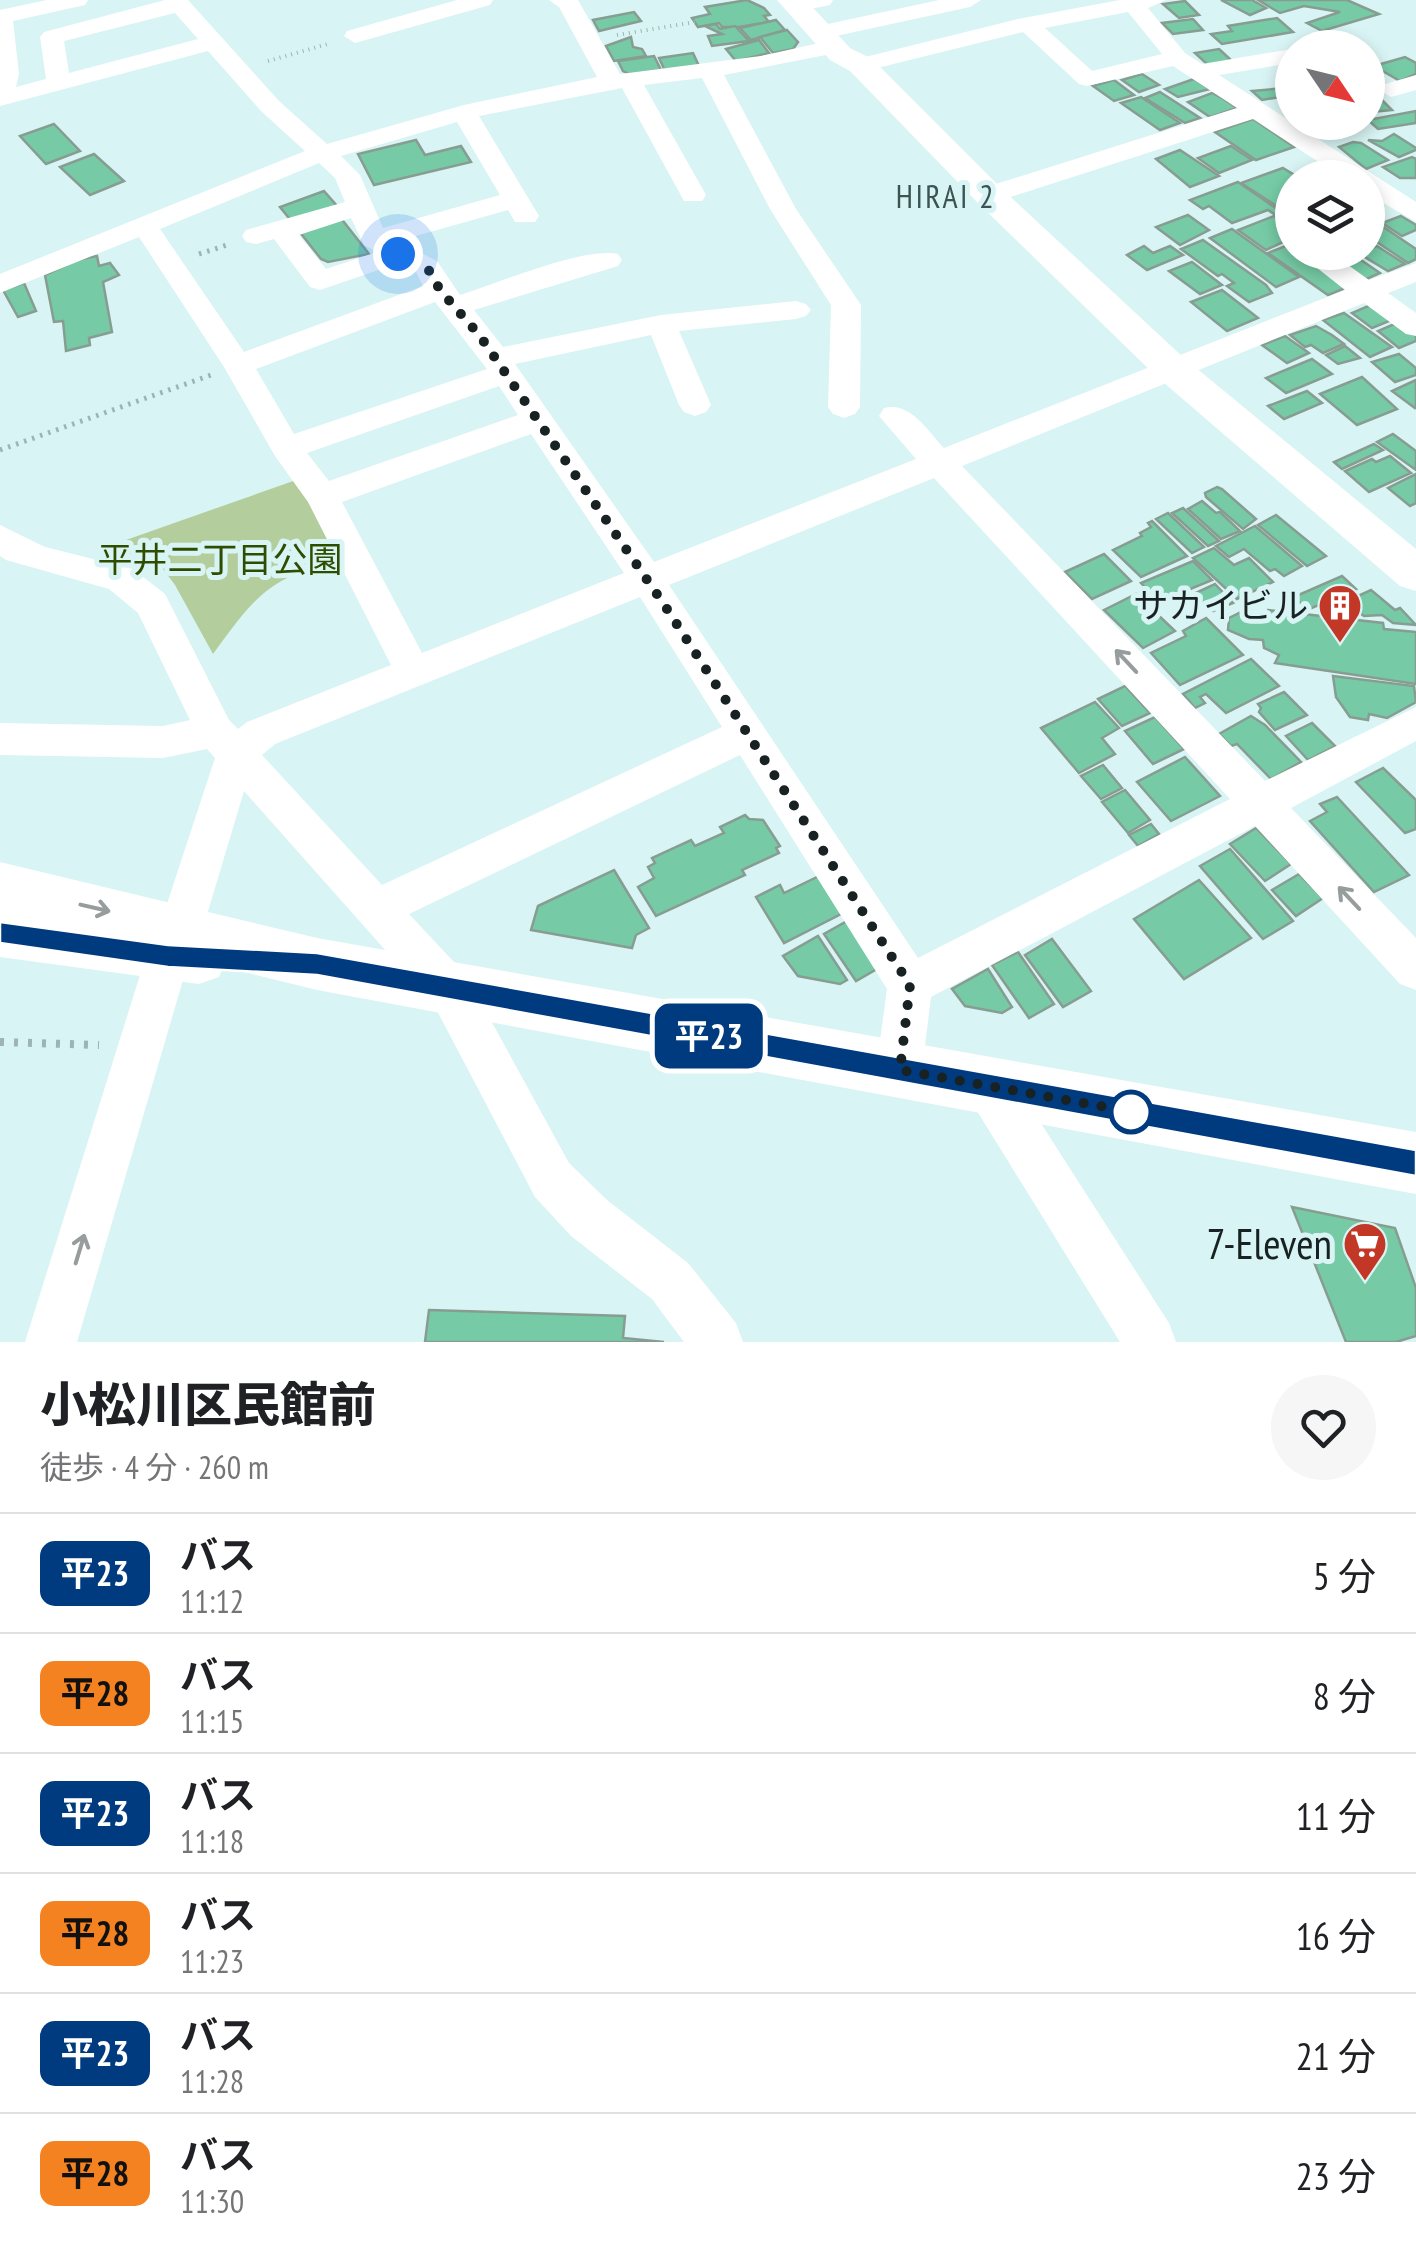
<!DOCTYPE html>
<html lang="ja">
<head>
<meta charset="utf-8">
<style>
  :root { --surface:#fff; --page:#f6f6f6; --text:#202124; --muted:#757577; --line:#e0e0e0 }
  body { margin:0; font-family:"PT Sans Narrow","Noto Sans JP",sans-serif; background:var(--page); color:var(--text); height:100vh; display:flex; flex-direction:column; font-size:38px; white-space:nowrap }
  * { box-sizing:border-box; margin:0 }
  p { font-size:32px; color:var(--muted) }
  .icon { flex:none; width:55px; height:55px; fill:none; stroke:currentColor; stroke-width:2; stroke-linecap:round; stroke-linejoin:round }
  .map { position:relative; height:1342px; overflow:hidden }
  .drawer { display:flex; flex-direction:column; background:var(--surface); flex:1 }
  .drawer>* { flex:none }
  .badge { padding:0 20px; border-radius:15px; font-size:35px; line-height:65px }
  .needle { width:65px; rotate:125deg }
  .controls { position:absolute; left:1275px; top:30px; display:grid; gap:20px }
  .controls a { display:grid; place-items:center; width:110px; height:110px; border-radius:50%; background:var(--surface); box-shadow:0 5px 15px #0003; font-size:50px }
  .you { position:absolute; width:50px; height:50px; margin:-25px; border:8px solid #fff; border-radius:50%; background:#1a73e8; box-shadow:0 0 0 15px #1a73e833 }
  .map>.badge { position:absolute; translate:-50% -50%; box-shadow:0 0 0 5px #fff }
  .round { display:grid; place-items:center; flex:none; width:105px; height:105px; border-radius:52px; background:var(--page) }
  .overview { display:flex; align-items:center; justify-content:space-between; height:170px; padding:0 40px }
  h1 { font-size:48px; font-weight:800; line-height:75px }
  ul { padding:0; list-style:none }
  li { display:flex; align-items:center; gap:30px; height:120px; padding:0 40px; border-top:2px solid var(--line) }
  li div { flex:1 }
  li b { display:block; font-size:38px }
  li em { font-style:normal }
  li .badge { min-width:110px; font-weight:700; text-align:center }
  .map>svg:first-child { display:block }
  .green { fill:#b3cd9c }
  .building { fill:#76cba6; stroke:#879d92; stroke-width:2.5 }
  .lines { fill:none; stroke-linecap:round; stroke-linejoin:round }
  .path-far2 { stroke:#9eb4b4; stroke-width:4; stroke-dasharray:1 5; stroke-linecap:butt }
  .path-far1 { stroke:#9eb4b4; stroke-width:5; stroke-dasharray:2.5 6; stroke-linecap:butt }
  .path { stroke:#9eb4b4; stroke-width:8; stroke-dasharray:4 10; stroke-linecap:butt }
  .minor { fill:#fff; fill-rule:evenodd }
  .major { fill:#fff; fill-rule:evenodd }
  .oneway { stroke:#979c9c }
  .line { fill:#003b80; stroke:#fff; stroke-width:2.5 }
  .walk { stroke:#182222; stroke-width:10; stroke-dasharray:0 18 }
  .stop-dot { fill:#fff; stroke:#003b80; stroke-width:5 }
  .labels { text-anchor:middle; stroke-width:10; stroke-linejoin:round; paint-order:stroke }
  .far-neighbourhood-label { font-size:32px; letter-spacing:2.5px; fill:#3c5353; stroke:#d9f4f4 }
  .park-label { font-size:35px; fill:#2f4d01; stroke:#d9f4f4 }
  .poi-label { font-size:35px; fill:#182222; stroke:#d9f4f4; text-anchor:end }
  .near-poi-label { font-size:42px; fill:#182222; stroke:#d9f4f4; text-anchor:end }
</style>
</head>
<body>
<div class="map">
<svg width="1416" height="1342" viewBox="0 0 1416 1342">
  <rect width="100%" height="100%" fill="#d9f4f4"/>
  <!-- green -->
  <path class="green" d="M299 479 340 556C266 583 259 591 213 654L175 585 160 565 109 546Z"/>
  <!-- building -->
  <g class="building">
    <polygon points="747,0 764,8 770,15 764,16 769,22 739,27 722,27 719,23 698,27 692,18 710,14 705,7"/>
    <polygon points="1221,0 1252,0 1266,8 1250,15"/>
    <polygon points="1258,0 1347,0 1379,14 1322,31 1307,23 1340,12 1304,6 1280,13"/>
    <polygon points="1185,1 1199,15 1179,18 1163,4"/>
    <polygon points="634,12 641,21 599,31 593,20"/>
    <polygon points="1277,18 1293,32 1222,44 1211,34 1232,31 1228,26"/>
    <polygon points="1193,19 1203,30 1173,34 1162,23"/>
    <polygon points="776,20 785,30 751,40 740,28"/>
    <polygon points="716,24 720,29 735,26 749,41 712,46 708,36 722,34 705,26"/>
    <polygon points="787,30 798,42 793,49 773,53 760,37"/>
    <polygon points="631,37 633,47 642,49 646,56 614,61 606,46"/>
    <polygon points="759,40 769,53 736,61 726,49"/>
    <polygon points="1219,49 1232,61 1208,65 1195,53"/>
    <polygon points="693,53 699,66 665,71 659,58"/>
    <polygon points="654,56 661,70 629,74 623,71 618,61"/>
    <polygon points="1405,57 1416,63 1416,74 1400,81 1374,66"/>
    <polygon points="1142,74 1159,85 1139,92 1122,80"/>
    <polygon points="1194,79 1210,89 1178,97 1165,89"/>
    <polygon points="1114,80 1134,95 1114,101 1093,86"/>
    <polygon points="1285,88 1292,95 1262,100 1252,91"/>
    <polygon points="1160,92 1200,118 1185,123 1145,98"/>
    <polygon points="1212,93 1222,98 1237,108 1210,117 1188,102"/>
    <polygon points="1377,95 1392,110 1372,112 1368,107 1368,96"/>
    <polygon points="1141,97 1180,123 1160,130 1121,103"/>
    <polygon points="1416,111 1416,123 1378,129 1368,120"/>
    <polygon points="1253,119 1294,147 1256,160 1215,132"/>
    <polygon points="54,124 80,151 46,164 20,136"/>
    <polygon points="1394,134 1416,148 1416,150 1399,157 1368,140 1382,141"/>
    <polygon points="416,140 425,155 461,146 471,162 374,185 358,154"/>
    <polygon points="1353,142 1361,143 1388,160 1366,169 1339,147"/>
    <polygon points="1231,146 1252,160 1219,173 1198,158"/>
    <polygon points="1180,150 1219,176 1190,187 1156,159"/>
    <polygon points="94,154 124,181 90,195 60,167"/>
    <polygon points="1412,157 1416,159 1416,178 1400,178 1383,167"/>
    <polygon points="1283,168 1298,177 1307,174 1312,178 1292,178 1292,213 1289,214 1241,183"/>
    <polygon points="1238,182 1283,213 1277,216 1268,210 1232,223 1209,206 1203,209 1190,200"/>
    <polygon points="324,191 338,207 293,223 280,207"/>
    <polygon points="1188,215 1209,230 1180,245 1156,227"/>
    <polygon points="1274,216 1292,229 1292,238 1266,250 1238,230"/>
    <polygon points="1401,216 1416,225 1416,230 1402,236 1382,223"/>
    <polygon points="340,217 369,254 328,262 321,259 299,231"/>
    <polygon points="1379,224 1416,249 1416,259 1408,263 1368,236 1368,228"/>
    <polygon points="1232,229 1299,277 1276,287 1210,238"/>
    <polygon points="1203,240 1266,285 1272,293 1249,302 1227,286 1234,283 1222,274 1218,276 1181,249"/>
    <polygon points="1288,245 1292,252 1299,252 1348,287 1328,295 1268,253"/>
    <polygon points="1144,246 1153,253 1170,246 1183,255 1147,270 1127,255"/>
    <polygon points="1377,246 1405,264 1388,271 1358,253"/>
    <polygon points="97,256 99,266 110,263 119,275 103,282 112,332 89,338 90,345 66,351 63,321 54,322 45,275 77,260"/>
    <polygon points="1358,258 1380,273 1362,281 1340,266"/>
    <polygon points="1192,262 1222,285 1200,294 1169,271"/>
    <polygon points="24,283 36,311 18,317 3,290"/>
    <polygon points="1222,290 1258,318 1227,331 1191,302"/>
    <polygon points="1373,304 1394,319 1372,328 1352,313"/>
    <polygon points="1344,313 1392,347 1370,357 1323,320"/>
    <polygon points="1399,322 1416,335 1416,341 1399,348 1378,331"/>
    <polygon points="1316,326 1332,335 1344,344 1323,353 1311,345 1305,347 1290,335"/>
    <polygon points="1285,336 1309,353 1287,363 1262,345"/>
    <polygon points="1345,346 1360,358 1338,364 1326,355"/>
    <polygon points="1399,354 1416,368 1416,375 1395,382 1372,362"/>
    <polygon points="1312,359 1332,374 1286,393 1266,378"/>
    <polygon points="1362,377 1397,409 1357,425 1320,394"/>
    <polygon points="1416,380 1416,407 1415,408 1392,391"/>
    <polygon points="1307,391 1322,403 1284,419 1268,406"/>
    <polygon points="1393,434 1416,451 1416,470 1377,442"/>
    <polygon points="1374,444 1383,450 1342,469 1334,462"/>
    <polygon points="1390,456 1411,473 1369,492 1345,471 1372,459 1376,462"/>
    <polygon points="1416,474 1416,503 1410,506 1388,488"/>
    <polygon points="1217,487 1222,489 1256,519 1243,529 1206,497 1205,493"/>
    <polygon points="1202,501 1216,513 1220,512 1240,531 1221,539 1188,509"/>
    <polygon points="1183,508 1219,541 1208,546 1172,513"/>
    <polygon points="1168,513 1204,547 1192,553 1156,519"/>
    <polygon points="1276,515 1326,556 1307,566 1258,525"/>
    <polygon points="1152,521 1187,556 1141,577 1113,550 1142,536 1140,533 1151,527 1148,523"/>
    <polygon points="1255,526 1302,566 1284,576 1275,569 1270,571 1244,549 1229,557 1216,546"/>
    <polygon points="1214,548 1234,565 1249,558 1273,582 1237,599 1193,558"/>
    <polygon points="1104,554 1131,581 1092,599 1065,572"/>
    <polygon points="1193,561 1212,580 1164,600 1154,597 1141,583"/>
    <polygon points="1342,576 1356,589 1307,610 1294,597"/>
    <polygon points="1215,584 1233,603 1213,611 1205,604 1197,607 1187,597"/>
    <polygon points="1371,590 1395,610 1400,608 1416,625 1393,623 1382,615 1364,616 1354,609 1342,614 1334,607"/>
    <polygon points="1136,594 1175,631 1143,648 1104,610"/>
    <polygon points="1268,610 1383,623 1384,629 1416,632 1416,684 1275,663 1279,655 1264,648 1263,640 1249,639 1228,630 1229,618 1241,612 1267,615"/>
    <polygon points="1206,618 1243,655 1180,685 1151,653 1186,636 1183,631"/>
    <polygon points="1251,659 1279,686 1226,713 1206,694 1200,697 1205,703 1195,708 1183,694"/>
    <polygon points="1333,676 1414,686 1416,702 1387,718 1369,714 1368,720 1350,717 1336,697"/>
    <polygon points="1125,686 1150,713 1122,726 1098,699"/>
    <polygon points="1284,692 1307,715 1275,730 1259,712 1261,708 1258,704"/>
    <polygon points="1095,702 1119,728 1102,738 1115,754 1079,773 1041,728"/>
    <polygon points="1251,716 1265,725 1301,762 1271,779 1237,744 1231,746 1219,734"/>
    <polygon points="1155,717 1184,749 1153,764 1125,731"/>
    <polygon points="1312,723 1335,746 1308,760 1286,736"/>
    <polygon points="1185,757 1220,796 1171,821 1137,782"/>
    <polygon points="1103,765 1122,788 1101,799 1081,776"/>
    <polygon points="1383,768 1416,800 1416,829 1405,833 1356,782"/>
    <polygon points="1125,790 1150,820 1128,833 1102,802"/>
    <polygon points="1337,797 1409,875 1374,892 1310,821 1327,812 1320,804"/>
    <polygon points="745,815 749,819 763,820 780,846 776,848 779,853 742,870 745,875 656,916 638,887 654,878 648,867 655,863 652,858 691,840 695,846 724,833 720,827"/>
    <polygon points="1151,824 1159,834 1138,846 1129,835"/>
    <polygon points="1256,828 1291,864 1265,881 1230,844"/>
    <polygon points="1230,849 1293,921 1263,939 1200,866"/>
    <polygon points="614,870 649,928 636,935 632,948 531,930 538,906"/>
    <polygon points="1299,874 1323,898 1296,916 1272,890"/>
    <polygon points="821,875 845,912 784,943 756,897 780,885 784,893"/>
    <polygon points="1199,880 1251,938 1184,979 1134,919"/>
    <polygon points="849,920 882,966 856,981 824,934"/>
    <polygon points="818,936 847,980 840,984 798,976 783,956"/>
    <polygon points="1052,939 1091,991 1063,1007 1025,955"/>
    <polygon points="1018,952 1054,1004 1029,1018 992,965"/>
    <polygon points="988,969 1012,1007 1002,1013 965,1006 952,989"/>
    <polygon points="1292,1207 1395,1228 1416,1288 1416,1336 1396,1342 1346,1342"/>
    <polygon points="429,1310 625,1316 623,1338 664,1342 425,1342"/>
  </g>
  <g class="lines">
    <!-- path-far2 -->
    <g class="path-far2">
      <polyline points="617,35 695,22"/>
      <polyline points="268,61 328,44"/>
    </g>
    <!-- path-far1 -->
    <g class="path-far1">
      <polyline points="199,254 230,244"/>
      <polyline points="0,450 211,375"/>
    </g>
    <!-- path -->
    <polyline class="path" points="0,1042 99,1045"/>
    <!-- minor -->
    <g class="minor">
      <path d="M47 0H88L85 5 13 21 19 74 16 87 46 79 40 37 44 32 165 0H188L279 101 327 144 464 105 597 77 559 7 549 0H578L620 74 761 56 833 40 841 42 845 47 841 52 724 75 796 209 861 305 860 407 855 414 844 418 833 414 828 407 831 305 770 209 702 78 644 85 706 195 702 201H684L622 88 479 116 539 216 535 222H515L508 210 398 241 437 261 460 295C495 284 586 246 618 254L622 260 618 266 474 310 503 347 661 315 796 301 806 304 811 310 806 316 796 319 679 331 711 405 706 412 695 416 684 412 679 405 651 335 515 364 654 562 916 459 879 416 884 408C910 401 927 430 944 448L1345 290 1297 252H1330L1369 280 1416 263V282L1388 293 1416 313V336L1406 334 1364 303 962 466 1265 781 1416 707V741L1291 808 1416 938V990L1400 984 1255 826 931 997 922 1070 915 1086 899 1093 883 1086 876 1070 887 989 740 755 409 914 466 975 569 1163 607 1200 688 1263 736 1323 743 1342H684L652 1299 571 1236 535 1197 434 1005 244 791 203 928 196 942 186 946 190 956 77 1342H25L146 956 152 941 163 937 159 928 215 758 207 749 163 758 0 755V723L163 726 190 720 138 613 109 589 6 560 0 556V525L45 547 133 569 165 594 229 720 238 729 247 722 391 665 308 502 275 456 224 367 139 237 0 293V274L305 151 261 111 208 51 0 106V10ZM175 13 198 39 69 73 64 41ZM457 122 500 195 383 228 360 175 341 156ZM319 163 335 178 345 202 246 230 242 236 246 242 256 244 274 239 310 287 320 290 399 263 416 272 423 286 244 352 160 229ZM351 218 364 245 377 252 326 269 299 235ZM435 302 487 369 294 434 256 369ZM499 386 518 415 329 481 307 453ZM531 434 624 573 422 653 342 502ZM934 478 1230 799 918 958 669 585ZM640 597 722 727 382 885 262 755 275 744Z"/>
      <polygon points="457,0 493,0 490,5 355,43 344,36 347,31"/>
      <polygon points="788,0 833,0 830,5 795,12 784,5"/>
      <polygon points="939,0 981,0 970,7 822,39 811,32 814,27"/>
      <path d="M1120 0H1166L1148 8 1185 53 1202 64 1292 49V63L1219 75 1416 202V222L1368 194V178H1343L1253 119 998 201H980L976 195 980 189 1237 108 1173 66 1087 86 1079 84 1023 32 861 72 849 65 853 60 1018 19ZM1128 12 1162 54 1092 71 1045 28Z"/>
      <polygon points="1416,75 1416,90 1391,97 1379,90 1382,85"/>
      <polygon points="989,1063 1006,1069 1169,1323 1176,1342 1120,1342 972,1103 966,1086 972,1069"/>
    </g>
    <!-- major -->
    <g class="major">
      <polygon points="777,0 806,0 850,48 872,59 1001,188 1184,358 1416,549 1416,591 1400,586 1156,376 977,202 850,71 830,60"/>
      <polygon points="0,862 317,938 1416,1132 1416,1194 317,990 223,967 219,977 199,984 0,957"/>
    </g>
  </g>
  <!-- one-way arrows -->
  <defs><path id="oneway-shaft" d="M-6 0H5M1.5-3L5.5 0L1.5 3" fill="none" stroke-width="1.6" stroke-linecap="round" stroke-linejoin="round" transform="scale(2.5)"/></defs>
  <g class="oneway">
    <use href="#oneway-shaft" transform="translate(1126 661) rotate(-133)"/>
    <use href="#oneway-shaft" transform="translate(1349 898) rotate(-133)"/>
    <use href="#oneway-shaft" transform="translate(95 908) rotate(13)"/>
    <use href="#oneway-shaft" transform="translate(80 1249) rotate(-73)"/>
  </g>
  <!-- line -->
  <polygon class="line" points="0,922 168,945 317,953 1416,1150 1416,1176 317,975 168,967 0,943"/>
  <g class="lines">
    <!-- walk -->
    <polyline class="walk" points="398,254 427,267 440,290 480,336 665,606 910,985 900,1070 1144,1114 1131,1112"/>
  </g>
  <!-- icons -->
  <defs>
    <symbol id="building-pin" viewBox="-11 -11 22 30"><path d="M0 17L-7.5 6A9.5 9.5 0 1 1 7.5 6Z" fill="#c33727" stroke="#d9f4f4"/><path d="M-4-6H4V6H1V3H-1V6H-4ZM-2.5-4.3h1.7v1.8h-1.7ZM.8-4.3h1.7v1.8H.8ZM-2.5-1h1.7V.8h-1.7ZM.8-1h1.7V.8H.8Z" fill="#fff"/></symbol>
    <symbol id="supermarket-pin" viewBox="-11 -11 22 30"><path d="M0 17L-7.5 6A9.5 9.5 0 1 1 7.5 6Z" fill="#c33727" stroke="#d9f4f4"/><path d="M-6-5.5h2.5l.6 2H6L4.5 2H-2.5L-4.4-4H-6ZM-1.5 3.2a1.3 1.3 0 1 0 .1 0ZM3 3.2a1.3 1.3 0 1 0 .1 0Z" fill="#fff"/></symbol>
  </defs>
  <g fill-rule="evenodd">
    <use href="#building-pin" x="1315" y="581" width="50" height="68"/>
    <use href="#supermarket-pin" x="1340" y="1219" width="50" height="68"/>
  </g>
  <!-- markers -->
  <circle class="stop-dot" cx="1131" cy="1112" r="20"/>
  <g class="labels">
    <!-- far-neighbourhood labels -->
    <g class="far-neighbourhood-label">
      <text x="946" y="208">HIRAI 2</text>
    </g>
    <!-- park labels -->
    <g class="park-label">
      <text x="220" y="572">平井二丁目公園</text>
    </g>
    <!-- poi labels -->
    <g class="poi-label">
      <text x="1308" y="618">サカイビル</text>
    </g>
    <!-- near-poi labels -->
    <g class="near-poi-label">
      <text x="1332" y="1259">7-Eleven</text>
    </g>
  </g>
</svg>
<div class="controls">
<a><svg class="needle" viewBox="-14 -14 28 28"><path d="M0-13l5 13h-10z" fill="#e53935"/><path d="M0 13l5-13h-10z" fill="#757577"/></svg></a>
<a><svg class="icon" aria-label="layers" viewBox="0 0 24 24"><path d="M12 4l9 5-9 5-9-5zM3 14l9 5 9-5"/></svg></a>
</div>
<div class="you" style="left:398px;top:254px"></div>
<b class="badge" style="left:709px;top:1036px;background:#003b80;color:#fff">平23</b>
</div>
<section class="drawer">
<div class="overview"><div><h1>小松川区民館前</h1><p>徒歩 · 4 分 · 260 m</p></div><a class="round"><svg class="icon" aria-label="heart" viewBox="0 0 24 24"><path d="M12 20l-8-8c-3-5 5-10 8-4 3-6 11-1 8 4z"/></svg></a></div>
<ul>
<li><span class="badge" style="background:#003b80;color:#fff">平23</span><div><b>バス</b><p>11:12</p></div><em>5 分</em></li>
<li><span class="badge" style="background:#f58220;color:#111">平28</span><div><b>バス</b><p>11:15</p></div><em>8 分</em></li>
<li><span class="badge" style="background:#003b80;color:#fff">平23</span><div><b>バス</b><p>11:18</p></div><em>11 分</em></li>
<li><span class="badge" style="background:#f58220;color:#111">平28</span><div><b>バス</b><p>11:23</p></div><em>16 分</em></li>
<li><span class="badge" style="background:#003b80;color:#fff">平23</span><div><b>バス</b><p>11:28</p></div><em>21 分</em></li>
<li><span class="badge" style="background:#f58220;color:#111">平28</span><div><b>バス</b><p>11:30</p></div><em>23 分</em></li>
</ul>
</section>
</body>
</html>
